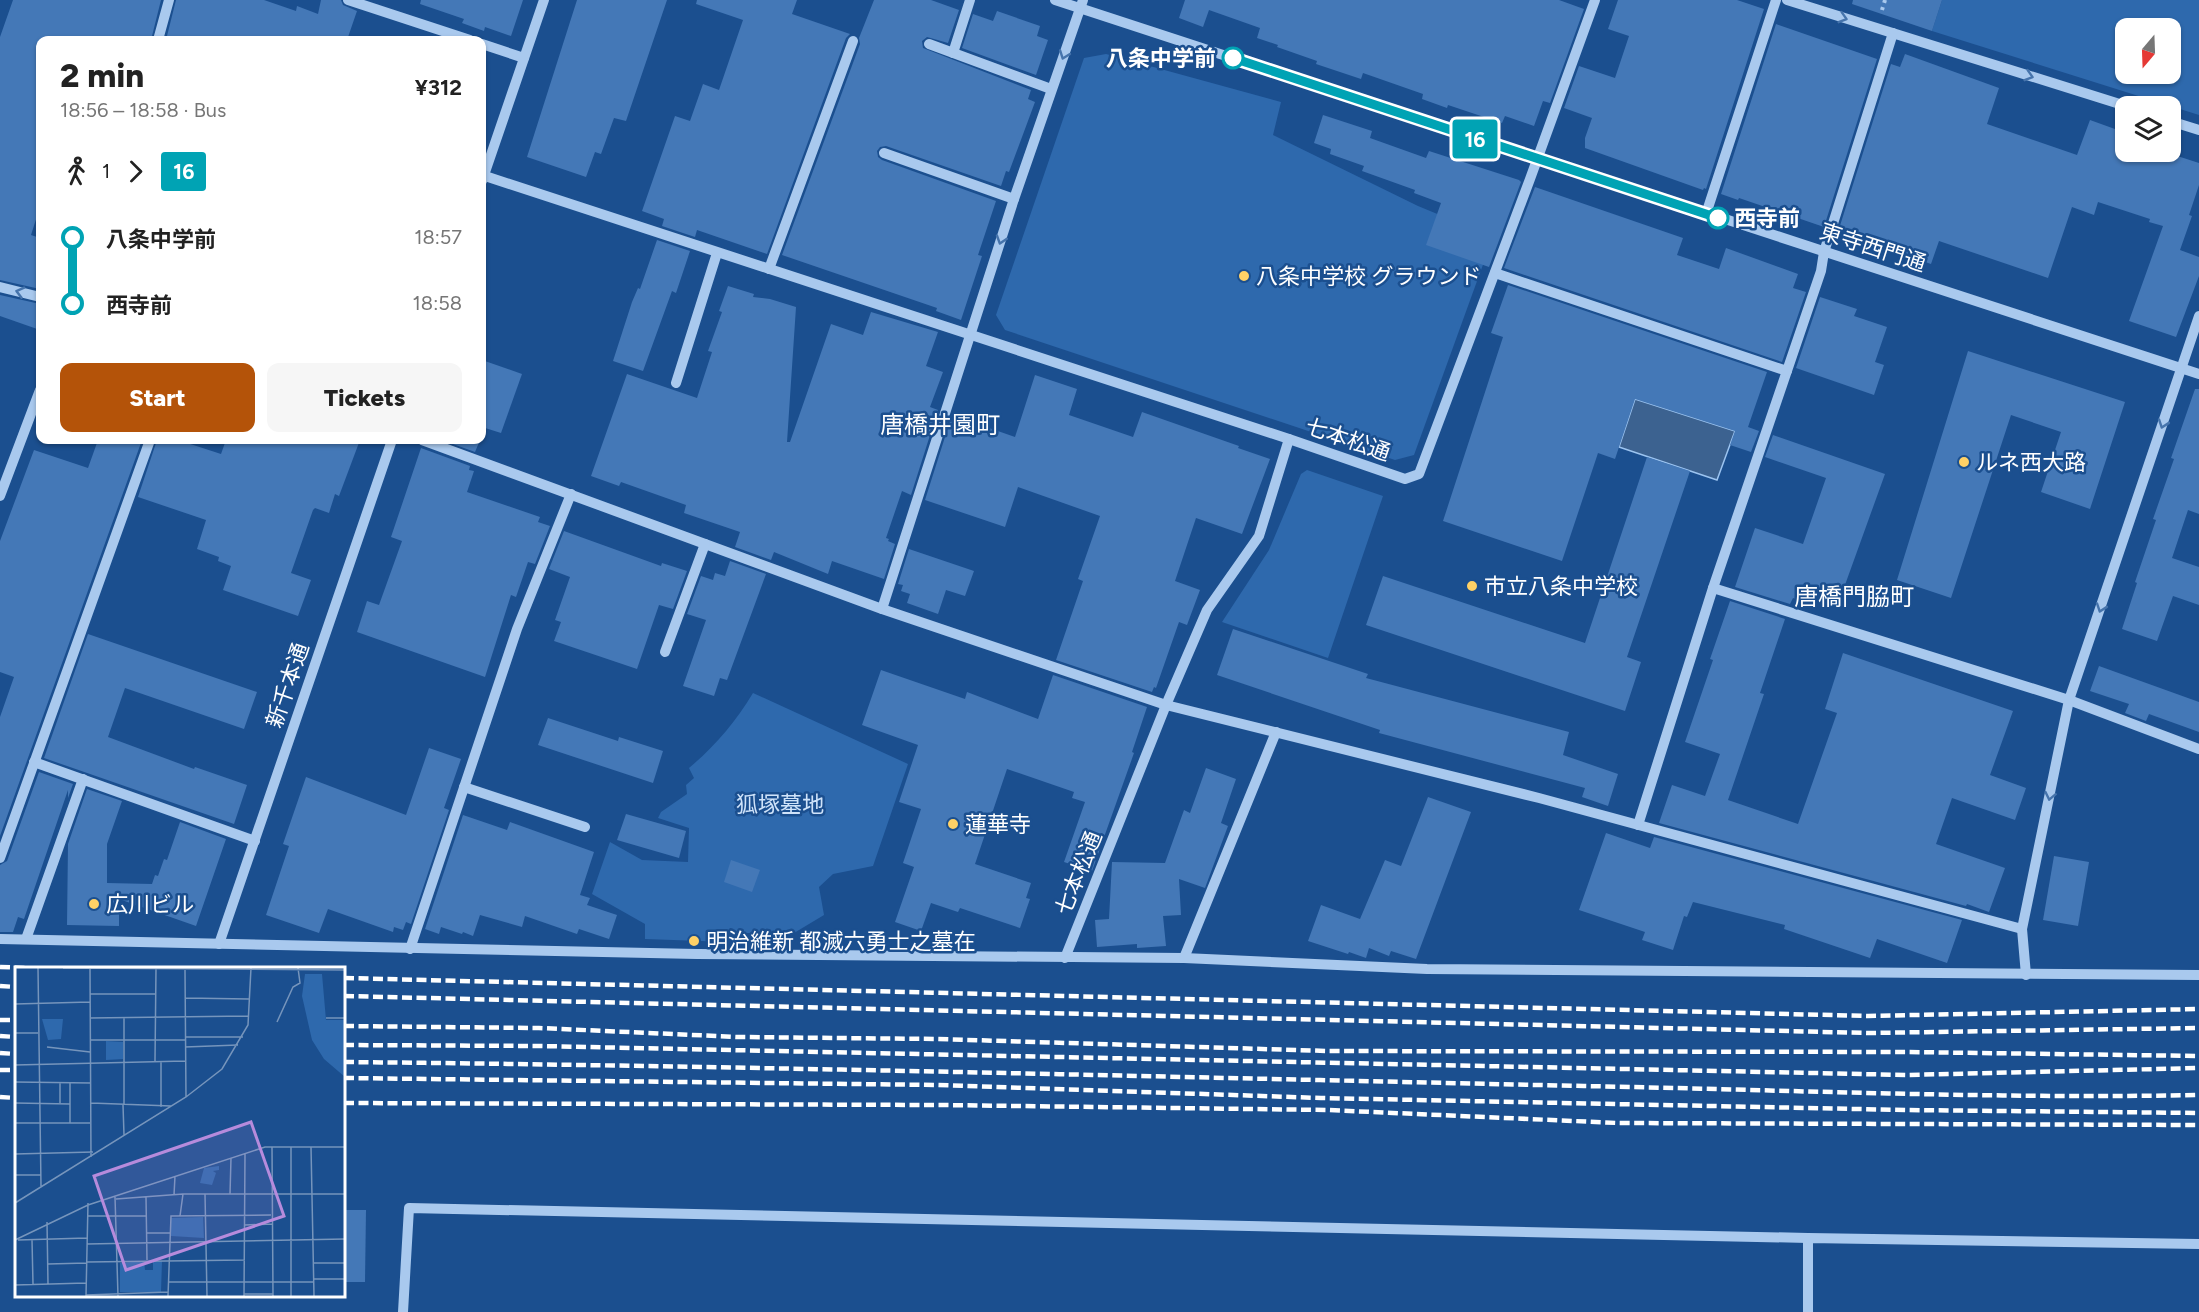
<!DOCTYPE html>
<html lang="en">
<head>
<meta charset="utf-8">
<style>
  :root { --surface:#fff; --page:#f6f6f6; --text:#222; --muted:#767676; --accent:#b45309 }
  body { margin:0; font-family:Figtree,"Noto Sans JP",sans-serif; background:var(--page); color:var(--text); height:100vh; display:flex; flex-direction:column; font-size:22px; white-space:nowrap }
  * { box-sizing:border-box; margin:0 }
  p { font-size:20px; color:var(--muted) }
  .icon { flex:none; width:33px; height:33px; fill:none; stroke:currentColor; stroke-width:2; stroke-linecap:round; stroke-linejoin:round }
  .map { position:relative; flex:1; overflow:hidden }
  .drawer { position:absolute; left:36px; top:36px; width:450px; height:408px; display:flex; flex-direction:column; background:var(--surface); border-radius:12px; box-shadow:0 2px 4px #0004 }
  .drawer>* { flex:none }
  .badge { padding:0 12px; border-radius:4px; font-size:21px; line-height:39px }
  .needle { width:39px; rotate:199deg }
  .fabs { position:absolute; left:2115px; top:18px; display:grid; gap:12px }
  .fabs a { display:grid; place-items:center; width:66px; height:66px; border-radius:12px; background:var(--surface); box-shadow:0 2px 4px #0004; font-size:30px }
  .map>.badge { position:absolute; translate:-50% -50%; box-shadow:0 0 0 3px #fff }
  .legs { display:flex; align-items:center; gap:9px; height:66px; padding:0 24px; font-size:20px }
  .legs p { margin-inline-start:auto }
  .summary { display:flex; align-items:center; justify-content:space-between; height:102px; padding:0 24px }
  h1 { font-size:33px; font-weight:800; line-height:45px }
  .action { display:flex; gap:12px; margin-top:auto; padding:12px 24px }
  .action a { flex:1; height:69px; border-radius:12px; background:var(--accent); color:#fff; font-size:24px; font-weight:800; line-height:69px; text-align:center }
  .action a+a { background:var(--page); color:var(--text) }
  ul { padding:0 24px; list-style:none }
  li { display:flex; align-items:center; gap:21px; height:66px; font-size:22px }
  li i { display:grid; place-items:center; width:9px; height:100%; margin:0 8px; background:currentColor }
  li i::after { content:''; width:15px; height:15px; margin:-8px; border:4px solid; border-radius:50%; background:var(--surface) }
  li p { margin-inline-start:auto }
  li:first-child i { background:linear-gradient(#0000 50%,currentColor 0) }
  li:last-child i { background:linear-gradient(currentColor 50%,#0000 0) }
  .map>svg:first-child { display:block }
  .green { fill:#2e69ad; fill-rule:evenodd }
  .water { fill:#3c6290; stroke:#9cc4f0; stroke-width:1.5 }
  .building { fill:#4478b7 }
  .lines { fill:none; stroke-linecap:round; stroke-linejoin:round }
  .path { stroke:#a9c9ee; stroke-width:4; stroke-dasharray:3 4.5; stroke-linecap:butt }
  .minor { stroke:#a9c9ee; stroke-width:10 }
  .rail { stroke:#fff; stroke-width:4.5; stroke-dasharray:10 4.5; stroke-linecap:butt }
  .oneway { stroke:#4674ac }
  .line-1-casing { stroke:#fff; stroke-width:14 }
  .line-1 { stroke:#00a3b4; stroke-width:9 }
  .stop-1-dot { fill:#fff; stroke:#00a3b4; stroke-width:3 }
  .poi-dot { fill:#ffd166; stroke:#1b4f8f; stroke-width:2 }
  .labels { text-anchor:middle; stroke-width:5; stroke-linejoin:round; paint-order:stroke }
  .stop-label { font-size:22px; font-weight:bold; fill:#fff; stroke:#1b4f8f; text-anchor:end }
  .street-label { font-size:22px; fill:#fff; stroke:#1b4f8f }
  .poi-label { font-size:22px; fill:#fff; stroke:#1b4f8f; text-anchor:start }
  .park-label { font-size:22px; fill:#cfe3fa; stroke:#1b4f8f }
  .neighbourhood-label { font-size:24px; fill:#fff; stroke:#1b4f8f }
  .inset-road { fill:none; stroke:#7695bc; stroke-width:1.5 }
  .view { fill:#b68bdc; fill-opacity:0.15; stroke:#b68bdc; stroke-width:3 }
  .inset-edge { fill:none; stroke:#fff; stroke-width:3 }
</style>
</head>
<body>
<div class="map">
<svg width="2199" height="1312" viewBox="0 0 2199 1312">
  <rect width="100%" height="100%" fill="#1b4f8f"/>
  <!-- green -->
  <g class="green">
    <path d="M1942 0H2199V115L1932 31ZM2126 28H2170V74H2126Z"/>
    <polygon points="1106,54 1281,102 1273,135 1418,206 1493,237 1414,455 1395,460 1005,330 996,315 1084,58"/>
    <polygon points="1307,470 1383,496 1328,658 1222,622 1269,550 1301,474"/>
    <path d="M753 693 908 764 873 866 833 874 819 887 824 915 794 933H731L729 942 645 939V924L592 894 610 842 642 860 688 862 689 828 658 818 661 812 687 794 686 785 694 778 689 768C715 746 735 723 753 693Z"/>
  </g>
  <!-- water -->
  <polygon class="water" points="1635,399 1735,431 1717,480 1619,447"/>
  <!-- building -->
  <g class="building">
    <polygon points="13,0 161,0 151,40 40,40 40,207 31,235 40,238 40,289 0,280 0,37"/>
    <polygon points="176,0 264,0 296,11 297,6 318,14 321,0 341,0 343,5 357,11 347,40 166,40"/>
    <polygon points="421,0 523,0 511,36 485,27 484,31 462,23 464,19 420,4"/>
    <polygon points="577,0 667,0 626,121 614,118 601,154 595,152 586,177 527,157"/>
    <polygon points="697,0 797,0 792,14 850,34 846,38 767,254 697,230 695,237 662,226 664,219 642,211 675,116 690,121 703,84 719,90 743,20 696,4"/>
    <polygon points="874,0 931,0 959,10 948,43 927,37 922,41 923,48 1031,90 1028,99 1035,102 1009,172 1006,171 1001,186 886,146 880,147 877,151 878,157 882,160 996,201 978,255 982,256 961,320 936,311 937,308 782,255 860,44 859,38"/>
    <polygon points="1185,0 1559,0 1584,9 1550,103 1543,101 1534,126 1505,116 1502,123 1448,105 1447,108 1422,99 1423,94 1363,73 1361,79 1316,64 1317,61 1277,47 1278,45 1257,38 1260,28 1209,10 1203,27 1179,18"/>
    <polygon points="1618,0 1737,0 1764,9 1706,189 1704,188 1703,190 1585,148 1585,138 1592,118 1564,108 1579,66 1615,78 1629,36 1608,29"/>
    <polygon points="1853,0 1942,0 1932,31 1852,4"/>
    <polygon points="997,11 1040,26 1037,36 1048,40 1036,75 962,48 973,14 993,21"/>
    <polygon points="1776,24 1877,59 1824,227 1739,198 1738,200 1721,194"/>
    <polygon points="1905,54 1999,88 1987,124 2077,155 2090,120 2126,133 2126,152 2165,152 2199,163 2199,185 2189,215 2192,216 2180,250 2199,257 2199,276 2176,337 2129,321 2163,226 2149,222 2150,219 2098,202 2094,215 2072,207 2048,278 1939,241 1931,264 1838,232 1891,64 1900,67"/>
    <polygon points="1323,115 1372,131 1370,138 1426,158 1429,151 1519,180 1521,182 1489,267 1426,245 1441,203 1414,193 1415,190 1362,171 1364,166 1330,154 1331,149 1314,143"/>
    <polygon points="1535,187 1683,238 1677,255 1719,269 1726,248 1798,274 1793,288 1806,292 1782,362 1504,268"/>
    <polygon points="657,240 690,251 676,293 672,291 643,371 613,361 632,302 638,288 640,289"/>
    <polygon points="1508,285 1767,372 1748,427 1759,431 1751,452 1730,445 1735,431 1635,399 1615,459 1598,453 1562,561 1443,521 1503,337 1491,333"/>
    <polygon points="728,286 754,294 753,297 770,299 796,307 787,442 790,442 831,324 863,335 871,312 938,332 926,366 943,372 930,407 938,410 911,495 902,491 886,538 889,539 888,541 895,544 884,579 832,561 828,574 774,552 771,560 735,547 740,532 684,513 686,505 621,482 619,486 591,476 627,374 697,398 712,352 708,351 722,312 719,311"/>
    <polygon points="0,295 40,304 40,330 0,316"/>
    <polygon points="1820,297 1857,309 1854,316 1887,327 1875,362 1884,365 1874,395 1796,368"/>
    <polygon points="1968,351 2125,402 2090,509 2041,492 2061,432 2011,415 1951,598 1897,580"/>
    <polygon points="482,360 522,374 501,433 482,427"/>
    <polygon points="1035,375 1077,389 1069,415 1133,437 1142,412 1239,446 1238,448 1270,459 1242,534 1196,518 1175,581 1200,590 1187,625 1179,622 1156,688 1154,687 1152,692 1056,660 1083,581 1078,579 1100,516 1018,487 1005,527 925,500 952,415 1015,437"/>
    <polygon points="2195,389 2199,389 2199,514 2188,510 2172,558 2199,567 2199,605 2173,596 2157,641 2122,629 2137,583 2135,582 2156,520 2153,519 2174,459 2171,458"/>
    <polygon points="1773,435 1885,474 1841,596 1804,583 1798,600 1793,598 1790,604 1735,587 1755,528 1803,544 1826,478 1765,457"/>
    <polygon points="98,440 142,440 0,836 0,717 14,677 0,672 0,541 34,450 88,468"/>
    <polygon points="157,440 178,440 221,454 226,440 360,440 339,496 335,494 329,513 315,508 313,510 291,573 311,580 298,616 223,590 231,566 218,561 219,557 197,549 206,520 138,497"/>
    <polygon points="442,440 480,440 475,452"/>
    <polygon points="421,448 470,466 469,470 474,471 467,492 540,517 538,522 550,526 535,564 528,562 516,597 511,595 485,677 357,632 367,601 379,605 402,541 391,537"/>
    <polygon points="1647,457 1690,471 1627,657 1641,662 1625,711 1366,625 1383,576 1585,643"/>
    <polygon points="564,531 661,566 662,563 687,571 673,609 659,605 637,669 554,641 561,622 555,620 570,577 549,569"/>
    <polygon points="909,549 974,571 965,596 946,590 938,614 907,603 910,594 901,591 903,585 898,584"/>
    <polygon points="730,561 766,574 727,680 720,678 714,696 683,686 706,620 687,614 701,576 713,580 715,573 725,576"/>
    <polygon points="1730,601 1785,619 1760,693 1764,694 1728,800 1798,824 1837,713 1825,709 1843,653 2013,711 1990,775 2026,788 2015,820 1952,798 1936,844 2005,868 1989,912 1967,904 1966,906 1659,823 1672,785 1705,796 1720,754 1685,742 1713,660 1710,659"/>
    <polygon points="1233,629 1368,674 1366,678 1569,732 1563,755 1618,774 1608,806 1582,797 1585,788 1379,733 1380,730 1217,675"/>
    <polygon points="88,634 257,692 244,729 125,688 108,737 194,769 195,767 247,785 234,824 44,758"/>
    <polygon points="2099,666 2199,702 2199,732 2149,714 2146,721 2125,713 2129,704 2090,691"/>
    <polygon points="881,670 965,699 967,692 1038,719 1053,675 1147,707 1132,752 1134,753 1092,871 1064,862 1085,802 1072,798 1074,792 1007,769 975,864 1031,883 1026,898 1030,899 1020,928 960,908 958,912 931,903 921,931 895,922 914,867 903,863 921,809 899,802 918,745 862,725"/>
    <polygon points="548,718 618,741 619,737 663,751 653,783 538,745"/>
    <polygon points="429,748 461,759 444,808 449,810 411,924 406,922 403,930 394,927 393,932 328,909 319,933 266,915 289,846 283,844 306,777 406,815"/>
    <polygon points="1206,768 1236,779 1221,823 1228,826 1205,888 1179,879 1181,915 1163,916 1166,946 1137,948 1137,944 1097,947 1095,920 1109,919 1112,862 1165,863 1184,810 1190,813"/>
    <polygon points="39,772 73,784 68,798 68,790 24,919 18,917 13,932 0,932 0,865 7,861"/>
    <polygon points="87,789 122,801 107,844 107,883 152,884 155,875 158,876 164,859 167,860 180,822 226,839 196,926 119,899 119,926 67,925 68,844"/>
    <polygon points="1428,797 1471,812 1416,959 1391,951 1389,956 1369,948 1366,958 1349,952 1348,954 1308,941 1321,905 1360,919 1385,860 1401,866"/>
    <polygon points="626,814 686,831 679,858 617,840"/>
    <polygon points="463,815 507,830 510,822 594,852 580,895 590,898 587,905 617,915 609,939 579,929 577,934 525,916 522,927 480,915 473,936 463,932 462,934 441,927 439,934 425,929"/>
    <polygon points="1606,833 1650,848 1654,837 1962,920 1947,963 1877,939 1870,958 1784,929 1785,925 1693,902 1687,917 1684,916 1673,950 1642,940 1645,932 1579,910"/>
    <polygon points="2054,856 2089,862 2078,926 2043,920"/>
    <polygon points="731,860 760,870 752,892 724,882"/>
    <polygon points="344,1210 366,1210 365,1282 344,1282"/>
  </g>
  <g class="lines">
    <!-- path -->
    <polyline class="path" points="1882,10 1885,0"/>
    <!-- minor -->
    <g class="minor">
      <polyline points="348,0 470,40"/>
      <polyline points="1055,0 2199,374"/>
      <polyline points="1787,0 2126,106"/>
      <polyline points="158,40 169,0"/>
      <polyline points="482,44 524,58"/>
      <polyline points="929,44 1051,89"/>
      <polyline points="953,53 970,0"/>
      <polyline points="2170,121 2199,130"/>
      <polyline points="884,153 1014,199"/>
      <polyline points="482,175 1289,439 1405,479 1419,474 1530,179 1595,0"/>
      <polyline points="482,181 544,0"/>
      <polyline points="1706,214 1776,0"/>
      <polyline points="769,269 853,41"/>
      <polyline points="1495,273 1787,371"/>
      <polyline points="0,287 40,297"/>
      <polyline points="676,383 717,253"/>
      <polyline points="422,440 882,609 1166,705 1539,798 2022,929"/>
      <polyline points="0,496 40,390"/>
      <polyline points="1713,588 2069,700 2199,749"/>
      <polyline points="882,609 1014,199 1083,0"/>
      <polyline points="665,652 705,544"/>
      <polyline points="34,762 255,841"/>
      <polyline points="464,787 585,827"/>
      <polyline points="1638,825 1713,588 1821,271 1824,252 1893,33"/>
      <polyline points="0,858 150,440"/>
      <polyline points="0,939 697,954 1184,958 1427,969 2199,975"/>
      <polyline points="26,939 83,779"/>
      <polyline points="219,944 392,440"/>
      <polyline points="410,949 517,629 571,494"/>
      <polyline points="1065,958 1166,705 1207,610 1259,536 1289,439"/>
      <polyline points="1184,958 1276,732"/>
      <polyline points="2026,975 2022,929 2069,700 2199,316"/>
      <polyline points="403,1312 409,1208 1808,1238"/>
      <polyline points="1808,1312 1808,1238 2199,1244"/>
    </g>
    <!-- rail -->
    <g class="rail">
      <polyline points="0,967 28,968"/>
      <polyline points="344,978 1868,1016 2199,1009"/>
      <polyline points="0,986 16,987"/>
      <polyline points="344,996 1868,1033 2199,1028"/>
      <polyline points="0,1020 16,1020"/>
      <polyline points="344,1026 539,1028 738,1037 938,1039 1328,1051 1907,1052 2199,1056"/>
      <polyline points="0,1036 16,1037"/>
      <polyline points="344,1045 540,1046 1907,1075 2199,1068"/>
      <polyline points="0,1053 16,1054"/>
      <path d="M344 1062C757 1066 1170 1077 1584 1086 1789 1090 1994 1099 2199 1095"/>
      <polyline points="0,1070 16,1070"/>
      <polyline points="344,1078 938,1085 1321,1098 1906,1110 2199,1113"/>
      <polyline points="0,1097 16,1098"/>
      <polyline points="344,1103 941,1105 1328,1110 1618,1123 2199,1125"/>
    </g>
  </g>
  <!-- one-way arrows -->
  <defs><path id="oneway-chevron" d="M-2-3.5L2.5 0L-2 3.5" fill="none" stroke-width="1.6" stroke-linecap="round" stroke-linejoin="round" transform="scale(1.5)"/></defs>
  <g class="oneway">
    <use href="#oneway-chevron" transform="translate(1843 18) rotate(17)"/>
    <use href="#oneway-chevron" transform="translate(1064 55) rotate(110)"/>
    <use href="#oneway-chevron" transform="translate(2029 76) rotate(17)"/>
    <use href="#oneway-chevron" transform="translate(1001 240) rotate(108)"/>
    <use href="#oneway-chevron" transform="translate(20 292) rotate(-165)"/>
    <use href="#oneway-chevron" transform="translate(2163 424) rotate(109)"/>
    <use href="#oneway-chevron" transform="translate(2101 608) rotate(109)"/>
    <use href="#oneway-chevron" transform="translate(2050 796) rotate(102)"/>
  </g>
  <g class="lines">
    <defs>
      <polyline id="line-1" points="1233,58 1718,218"/>
    </defs>
    <!-- line-1 casing -->
    <use href="#line-1" class="line-1-casing"/>
    <!-- line-1 -->
    <use href="#line-1" class="line-1"/>
  </g>
  <!-- markers -->
  <g class="stop-1-dot">
    <circle cx="1233" cy="58" r="10"/>
    <circle cx="1718" cy="218" r="10"/>
  </g>
  <g class="poi-dot">
    <circle cx="1244" cy="276" r="6"/>
    <circle cx="1964" cy="462" r="6"/>
    <circle cx="1472" cy="586" r="6"/>
    <circle cx="953" cy="824" r="6"/>
    <circle cx="94" cy="904" r="6"/>
    <circle cx="694" cy="941" r="6"/>
  </g>
  <g class="labels">
    <!-- stop labels -->
    <g class="stop-label">
      <text x="1216" y="66">八条中学前</text>
      <text x="1734" y="226" text-anchor="start">西寺前</text>
    </g>
    <!-- street labels -->
    <g class="street-label">
      <text transform="translate(1873 247) rotate(18)" y="8">東寺西門通</text>
      <text transform="translate(1348 439) rotate(19)" y="8">七本松通</text>
      <text transform="translate(287 685) rotate(-71)" y="8">新千本通</text>
      <text transform="translate(1078 873) rotate(-68)" y="8">七本松通</text>
    </g>
    <!-- poi labels -->
    <g class="poi-label">
      <text x="1256" y="284">八条中学校 グラウンド</text>
      <text x="1976" y="470">ルネ西大路</text>
      <text x="1484" y="594">市立八条中学校</text>
      <text x="965" y="832">蓮華寺</text>
      <text x="106" y="912">広川ビル</text>
      <text x="706" y="949">明治維新 都滅六勇士之墓在</text>
    </g>
    <!-- park labels -->
    <g class="park-label">
      <text x="780" y="812">狐塚墓地</text>
    </g>
    <!-- neighbourhood labels -->
    <g class="neighbourhood-label">
      <text x="940" y="433">唐橋井園町</text>
      <text x="1854" y="605">唐橋門脇町</text>
    </g>
  </g>
  <!-- overview -->
  <g transform="translate(15 967)">
    <rect width="330" height="330" fill="#1b4f8f"/>
    <path d="M290 7H307L311 53H330V110L309 92 297 73 287 29ZM27 52H48L46 72 33 73ZM91 74 108 75V92L91 93ZM204 199V203L198 204 201 206 197 218 185 216 189 201ZM188 250 189 271 156 269V251ZM129 294 130 303H138V294H147L146 325H105V296Z" fill="#2e69ad"/>
    <path class="inset-road" d="M23 1 26 219M48 1 330 3M75 1 76 190M170 3 171 130M75 27H140M170 31 234 32M0 37 75 35M75 51 233 49M109 51V138M311 51H330M262 55 278 20 285 16 283 1M0 66H23M170 70H228M75 73H170M32 80 75 85M170 80 223 78M140 94 141 2M146 94V140M0 98 170 94M0 115 76 116M55 115V156M0 136 55 137M45 136V115M76 136 156 139M108 138 109 168M0 156H75M257 180 258 329M276 180V329M296 180 299 329M0 187 78 185M0 208H26M190 227 192 329M215 227 216 191M159 228 160 209M100 230 103 329M131 230 132 293M101 232 168 227H330M0 236 171 130 207 102 233 58 236 1M73 249H131M165 249 168 227M32 255 33 317M230 258 257 257M131 266H155M0 273 73 238 250 180H330M3 273 72 271M17 273 18 317M72 277 330 272M72 295 230 293M298 296H330M33 297 72 296M299 312H330M154 315H299M0 318 71 316M229 327H258M71 328 153 325M71 329 73 236M153 329 156 249 256 248M229 329 230 187"/>
    <path class="view" d="M236 155 269 249 111 303 79 209Z"/>
    <rect width="330" height="330" class="inset-edge"/>
  </g>
</svg>
<div class="fabs">
<a><svg class="needle" viewBox="-14 -14 28 28"><path d="M0-13l5 13h-10z" fill="#e53935"/><path d="M0 13l5-13h-10z" fill="#767676"/></svg></a>
<a><svg class="icon" aria-label="layers" viewBox="0 0 24 24"><path d="M12 4l9 5-9 5-9-5zM3 14l9 5 9-5"/></svg></a>
</div>
<b class="badge" style="left:1475px;top:139px;background:#00a3b4;color:#fff">16</b>
<section class="drawer">
<div class="summary"><div><h1>2 min</h1><p>18:56 – 18:58 · Bus</p></div><b>¥312</b></div>
<div class="legs"><svg class="icon" aria-label="walk" viewBox="0 0 24 24"><circle cx="13" cy="4" r="2"/><path d="M13 8l-2 6 4 7M11 14l-3 7M7 12l3-4h3l4 4"/></svg>1<svg class="icon" aria-label="forward" viewBox="0 0 24 24"><path d="M9 5l7 7-7 7"/></svg><b class="badge" style="background:#00a3b4;color:#fff">16</b></div>
<ul>
<li><i style="color:#00a3b4"></i><b>八条中学前</b><p>18:57</p></li>
<li><i style="color:#00a3b4"></i><b>西寺前</b><p>18:58</p></li>
</ul>
<div class="action"><a>Start</a><a>Tickets</a></div>
</section>
</div>
</body>
</html>
